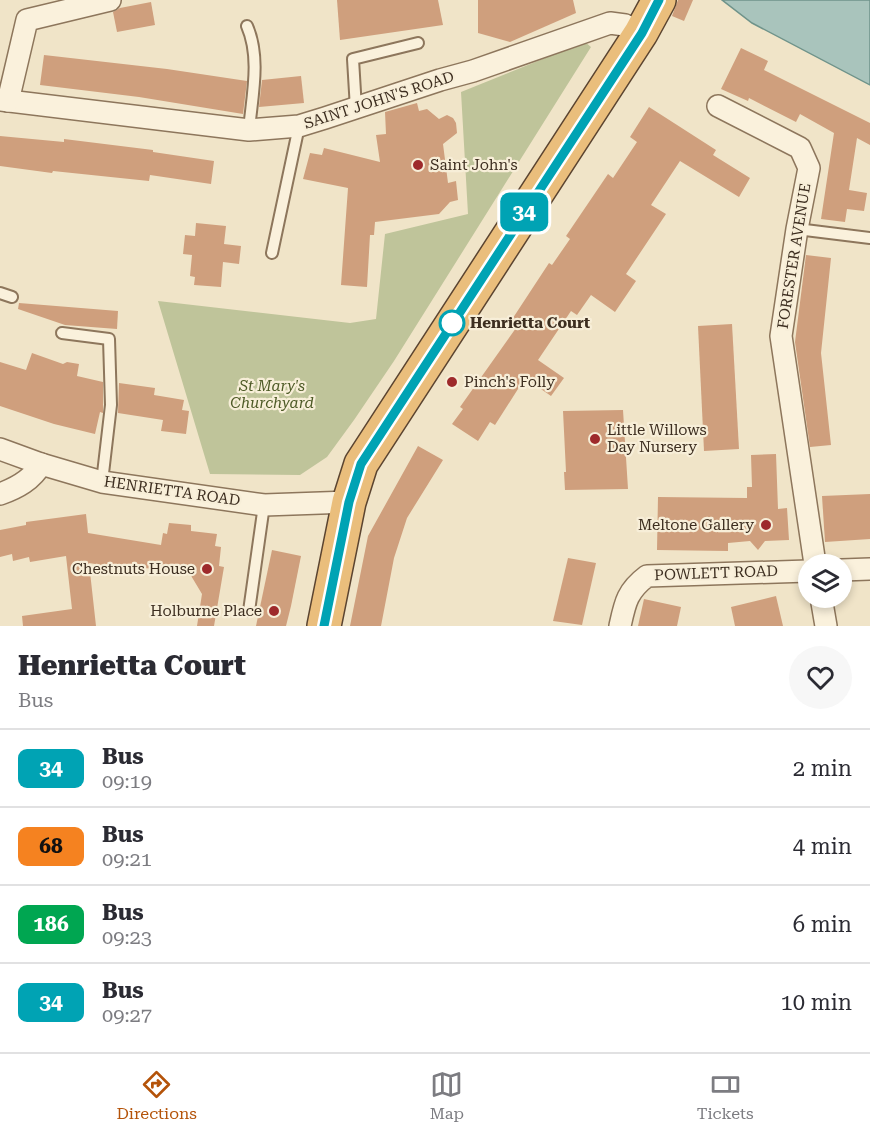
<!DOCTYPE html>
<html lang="en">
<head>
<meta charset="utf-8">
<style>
  :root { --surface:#fff; --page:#f7f7f7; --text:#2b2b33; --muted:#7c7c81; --line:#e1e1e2; --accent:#b45309 }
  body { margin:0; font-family:"Roboto Serif",serif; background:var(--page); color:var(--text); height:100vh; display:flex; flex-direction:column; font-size:22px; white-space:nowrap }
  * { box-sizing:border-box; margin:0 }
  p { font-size:20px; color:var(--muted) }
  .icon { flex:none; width:33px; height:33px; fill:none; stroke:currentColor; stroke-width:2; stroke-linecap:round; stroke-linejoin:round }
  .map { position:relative; height:626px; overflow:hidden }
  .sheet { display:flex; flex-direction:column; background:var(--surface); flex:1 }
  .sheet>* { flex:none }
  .badge { padding:0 12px; border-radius:9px; font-size:21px; line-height:39px }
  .controls { position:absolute; left:798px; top:554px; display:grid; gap:12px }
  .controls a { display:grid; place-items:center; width:54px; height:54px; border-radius:50%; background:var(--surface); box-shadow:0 3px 9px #0003; font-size:30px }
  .map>.badge { position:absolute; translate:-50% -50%; box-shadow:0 0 0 3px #fff }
  .round { display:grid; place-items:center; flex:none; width:63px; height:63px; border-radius:32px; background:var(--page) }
  .headline { display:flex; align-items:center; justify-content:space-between; height:102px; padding:0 18px }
  h1 { font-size:28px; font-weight:800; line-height:45px }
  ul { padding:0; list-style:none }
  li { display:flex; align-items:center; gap:18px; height:78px; padding:0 18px; border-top:2px solid var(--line) }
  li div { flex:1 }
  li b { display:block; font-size:22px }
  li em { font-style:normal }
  li .badge { min-width:66px; font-weight:700; text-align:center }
  .tab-bar { display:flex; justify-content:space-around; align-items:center; height:84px; border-top:2px solid var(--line); background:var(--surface); font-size:16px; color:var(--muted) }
  .tab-bar a { display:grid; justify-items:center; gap:3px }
  .tab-bar .selected { color:var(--accent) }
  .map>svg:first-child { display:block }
  .cemetery { fill:#bfc49a }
  .water { fill:#a9c4bc; stroke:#6f938a; stroke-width:1.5 }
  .building { fill:#cf9f7d }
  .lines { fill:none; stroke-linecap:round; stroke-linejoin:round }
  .service-casing { stroke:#8d765c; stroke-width:14 }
  .minor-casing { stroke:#8d765c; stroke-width:24 }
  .trunk-casing { stroke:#5b4430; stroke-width:36 }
  .service { stroke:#faf1dc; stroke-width:10 }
  .minor { stroke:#faf1dc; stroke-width:21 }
  .trunk { stroke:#eabe7c; stroke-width:33 }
  .line-casing { stroke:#fff; stroke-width:14 }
  .line { stroke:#00a3b4; stroke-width:9 }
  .poi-dot { fill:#9e2a2b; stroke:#f7eed8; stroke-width:2 }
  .stop-dot { fill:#fff; stroke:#00a3b4; stroke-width:3 }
  .labels { text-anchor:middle; stroke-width:4.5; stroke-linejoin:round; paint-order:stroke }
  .street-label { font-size:15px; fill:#3d2e20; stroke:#f7eed8 }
  .poi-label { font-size:15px; fill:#3d2e20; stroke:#f7eed8; text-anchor:start }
  .stop-label { font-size:15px; font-weight:bold; fill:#3d2e20; stroke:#f7eed8; text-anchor:start }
  .park-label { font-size:15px; font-style:italic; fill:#4d5a26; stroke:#f7eed8 }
</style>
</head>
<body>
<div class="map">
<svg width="870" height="626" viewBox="0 0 870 626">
  <rect width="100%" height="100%" fill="#f0e4c8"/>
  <!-- cemetery -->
  <polygon class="cemetery" points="585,42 591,47 394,361 354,420 327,457 300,475 210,474 158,301 350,323 376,319 385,234 468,214 461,92"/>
  <!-- water -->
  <polygon class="water" points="722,0 870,0 870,85 752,23"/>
  <!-- building -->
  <g class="building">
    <polygon points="337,0 438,0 443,25 340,40"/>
    <polygon points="478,0 573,0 576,13 510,42 478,33"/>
    <polygon points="678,0 693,0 684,21 672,16"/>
    <polygon points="151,2 155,25 117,32 113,12 120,8"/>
    <polygon points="741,48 768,61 764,70 870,123 870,145 857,138 849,190 867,193 864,211 847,209 845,222 821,219 834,133 800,114 796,122 749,98 748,101 721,89"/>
    <polygon points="44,55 167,69 247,81 243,114 139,97 40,85"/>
    <polygon points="301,76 304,103 259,107 262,80"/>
    <polygon points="417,103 419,111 427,109 439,119 447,115 453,118 456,123 457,133 443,144 448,183 456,181 458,200 450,202 439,214 375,222 374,235 370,235 367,287 341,285 348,188 303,179 310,153 322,155 324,148 380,162 376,135 386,134 385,112"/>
    <polygon points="649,107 716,150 713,155 750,178 739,197 680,161 651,205 666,214 626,274 636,281 615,312 591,295 577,315 571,311 538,360 564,378 551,396 525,378 495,425 490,422 478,441 452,424 463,409 460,407 516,328 509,324 549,263 552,265 570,239 566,236 608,174 613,178 637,142 630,137"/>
    <polygon points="0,136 64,142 64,139 153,150 153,152 214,161 211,184 150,175 149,181 53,171 52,173 0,166"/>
    <polygon points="196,223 226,226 224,244 241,246 239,264 223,262 221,287 194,285 195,277 190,276 192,255 183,254 185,235 195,236"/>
    <polygon points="806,255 831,258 821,353 831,445 810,447 795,342"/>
    <polygon points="19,303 118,311 117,329 65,325 18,309"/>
    <polygon points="732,324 739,449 704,451 698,326"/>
    <polygon points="32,353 63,364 67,362 79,364 77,376 103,382 103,413 100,412 95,434 54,424 0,406 0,362 26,370"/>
    <polygon points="119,383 155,388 154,395 184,400 182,410 189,411 186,434 161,431 163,420 118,413"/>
    <polygon points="623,410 628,489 565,490 564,472 566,472 563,411"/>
    <polygon points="418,446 443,460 407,518 394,558 381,626 350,626 368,536"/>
    <polygon points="776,454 778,509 787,508 789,540 765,541 758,550 750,541 728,543 728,551 657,550 658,497 747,498 747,487 752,487 751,455"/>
    <polygon points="870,494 870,539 825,542 822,496"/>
    <polygon points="86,514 88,533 161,545 163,533 167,534 169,523 191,525 191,531 217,534 215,546 221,547 219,566 224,567 214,626 197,626 202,594 190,574 145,568 144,572 89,563 96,626 23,626 22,616 72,609 66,556 30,562 29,557 13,561 12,554 0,557 0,530 26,525 26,522"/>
    <polygon points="272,550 301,556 291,606 286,626 256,626"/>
    <polygon points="568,558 596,563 582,625 553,621"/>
    <polygon points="776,596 783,626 735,626 731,607"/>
    <polygon points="644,599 681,607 677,626 638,626"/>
  </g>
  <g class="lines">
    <defs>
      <g id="service">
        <path d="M247 26C261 58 252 96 249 130"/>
        <polyline points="356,109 353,59 418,43"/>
        <polyline points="797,229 870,238"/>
        <polyline points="272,253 299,126"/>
        <polyline points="0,293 12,297"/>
        <polyline points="62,333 109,339 111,405 102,482"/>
        <polyline points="249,611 264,505"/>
      </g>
      <g id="minor">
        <polyline points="0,100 249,130 299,126 325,118 440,80 473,71 610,23 625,25 641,33"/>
        <polyline points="8,101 27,20 110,0"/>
        <polyline points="718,106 800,148 809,168 797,229 781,336 815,564"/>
        <polyline points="0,449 41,464 102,482 264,505 349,502"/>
        <path d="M0 494C17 488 32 480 41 464"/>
        <polyline points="842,570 870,569"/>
        <polyline points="821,597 826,626"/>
        <path d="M620 626C625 603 627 591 647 576L808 571"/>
      </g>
      <polyline id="trunk" points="324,626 349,502 361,464 641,33 659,0"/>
    </defs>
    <!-- service casing -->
    <use href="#service" class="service-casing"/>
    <!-- minor casing -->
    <use href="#minor" class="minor-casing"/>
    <!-- trunk casing -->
    <use href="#trunk" class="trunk-casing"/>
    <!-- service -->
    <use href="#service" class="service"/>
    <!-- minor -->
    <use href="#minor" class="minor"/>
    <!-- trunk -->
    <use href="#trunk" class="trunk"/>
  </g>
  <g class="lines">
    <defs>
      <polyline id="line" points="324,626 349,502 361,464 642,33 659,0"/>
    </defs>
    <!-- line casing -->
    <use href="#line" class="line-casing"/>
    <!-- line -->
    <use href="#line" class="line"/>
  </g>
  <!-- markers -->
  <g class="poi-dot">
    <circle cx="418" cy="165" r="6"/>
    <circle cx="452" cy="382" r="6"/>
    <circle cx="595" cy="439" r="6"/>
    <circle cx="766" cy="525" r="6"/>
    <circle cx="207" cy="569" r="6"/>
    <circle cx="274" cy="611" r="6"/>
  </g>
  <circle class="stop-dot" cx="452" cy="323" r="12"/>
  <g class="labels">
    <!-- street labels -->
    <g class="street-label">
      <text transform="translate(379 100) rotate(-18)" y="5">SAINT JOHN'S ROAD</text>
      <text transform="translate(794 256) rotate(-81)" y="5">FORESTER AVENUE</text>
      <text transform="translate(172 491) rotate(8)" y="5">HENRIETTA ROAD</text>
      <text transform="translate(716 573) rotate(-2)" y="5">POWLETT ROAD</text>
    </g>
    <!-- poi labels -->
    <g class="poi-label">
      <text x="430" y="170">Saint John's</text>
      <text x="464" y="387">Pinch's Folly</text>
      <text x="607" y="435">Little Willows<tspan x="607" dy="17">Day Nursery</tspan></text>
      <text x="754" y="530" text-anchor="end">Meltone Gallery</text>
      <text x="195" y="574" text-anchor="end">Chestnuts House</text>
      <text x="262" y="616" text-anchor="end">Holburne Place</text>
    </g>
    <!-- stop labels -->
    <g class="stop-label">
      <text x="470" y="328">Henrietta Court</text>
    </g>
    <!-- park labels -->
    <g class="park-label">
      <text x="272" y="391">St Mary's<tspan x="272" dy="17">Churchyard</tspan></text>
    </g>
  </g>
</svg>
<div class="controls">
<a><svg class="icon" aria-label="layers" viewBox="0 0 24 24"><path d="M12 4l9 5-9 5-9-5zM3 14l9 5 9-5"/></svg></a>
</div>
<b class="badge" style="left:524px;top:212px;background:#00a3b4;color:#fff">34</b>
</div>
<section class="sheet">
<div class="headline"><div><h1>Henrietta Court</h1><p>Bus</p></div><a class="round"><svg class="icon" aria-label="heart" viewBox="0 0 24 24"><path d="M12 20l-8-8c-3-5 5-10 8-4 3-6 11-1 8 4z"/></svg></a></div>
<ul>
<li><span class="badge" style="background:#00a3b4;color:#fff">34</span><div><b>Bus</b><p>09:19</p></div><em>2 min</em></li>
<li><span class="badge" style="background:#f58220;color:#111">68</span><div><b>Bus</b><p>09:21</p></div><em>4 min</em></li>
<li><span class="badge" style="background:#00a651;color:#fff">186</span><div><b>Bus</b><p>09:23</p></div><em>6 min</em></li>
<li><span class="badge" style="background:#00a3b4;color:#fff">34</span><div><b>Bus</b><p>09:27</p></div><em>10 min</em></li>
</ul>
</section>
<nav class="tab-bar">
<a class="selected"><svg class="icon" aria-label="directions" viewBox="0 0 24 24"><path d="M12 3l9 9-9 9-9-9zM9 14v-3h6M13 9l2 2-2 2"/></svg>Directions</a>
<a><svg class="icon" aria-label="map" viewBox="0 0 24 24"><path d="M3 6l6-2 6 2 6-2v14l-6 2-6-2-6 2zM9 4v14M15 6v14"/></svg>Map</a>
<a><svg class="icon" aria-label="tickets" viewBox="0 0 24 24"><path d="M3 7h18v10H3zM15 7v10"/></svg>Tickets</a>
</nav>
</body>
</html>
